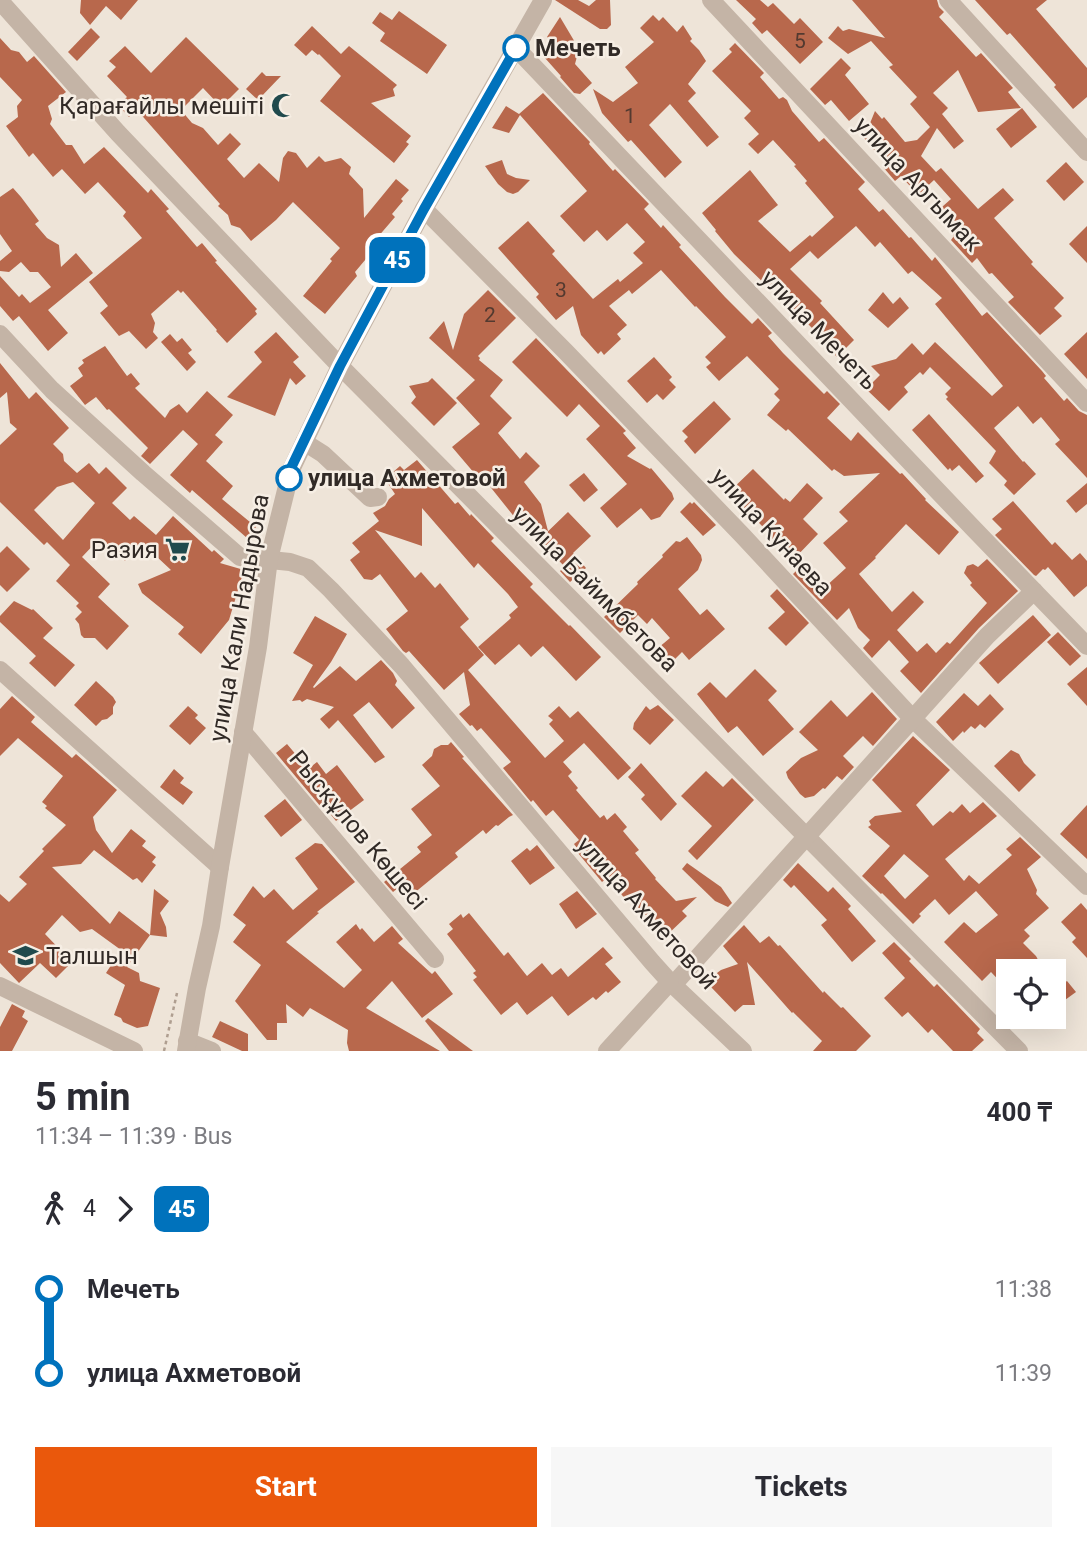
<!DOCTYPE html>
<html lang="en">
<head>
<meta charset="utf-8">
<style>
  :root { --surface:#fff; --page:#f7f7f7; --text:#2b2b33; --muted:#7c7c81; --accent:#ea580c }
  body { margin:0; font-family:Roboto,sans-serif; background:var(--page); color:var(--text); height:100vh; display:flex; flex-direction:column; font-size:26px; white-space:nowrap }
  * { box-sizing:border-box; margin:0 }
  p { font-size:23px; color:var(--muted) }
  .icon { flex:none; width:38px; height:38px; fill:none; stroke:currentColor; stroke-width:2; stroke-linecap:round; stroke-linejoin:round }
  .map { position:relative; height:1051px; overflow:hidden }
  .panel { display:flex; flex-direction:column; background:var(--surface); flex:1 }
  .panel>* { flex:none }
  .badge { padding:0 14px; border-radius:10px; font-size:24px; line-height:46px }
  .controls { position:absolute; left:996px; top:959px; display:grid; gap:14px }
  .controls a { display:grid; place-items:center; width:70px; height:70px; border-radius:0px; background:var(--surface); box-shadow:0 7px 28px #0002; font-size:35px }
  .map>.badge { position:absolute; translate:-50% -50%; box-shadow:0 0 0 4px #fff }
  .legs { display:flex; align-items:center; gap:10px; height:77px; padding:0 35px; font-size:23px }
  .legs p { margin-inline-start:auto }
  .summary { display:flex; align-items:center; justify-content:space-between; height:119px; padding:0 35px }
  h1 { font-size:38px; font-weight:700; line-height:52px }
  .cta { display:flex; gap:14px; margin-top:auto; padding:14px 35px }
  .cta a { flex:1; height:80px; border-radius:0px; background:var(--accent); color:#fff; font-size:28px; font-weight:700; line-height:80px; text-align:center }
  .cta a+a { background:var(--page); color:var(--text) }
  ul { padding:0 35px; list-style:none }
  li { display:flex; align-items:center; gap:24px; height:84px; font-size:26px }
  li i { display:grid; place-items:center; width:10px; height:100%; margin:0 9px; background:currentColor }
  li i::after { content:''; width:18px; height:18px; margin:-9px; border:5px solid; border-radius:50%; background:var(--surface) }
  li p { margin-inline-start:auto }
  li:first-child i { background:linear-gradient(#0000 50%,currentColor 0) }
  li:last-child i { background:linear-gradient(currentColor 50%,#0000 0) }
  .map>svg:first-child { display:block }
  .building { fill:#b8684c; fill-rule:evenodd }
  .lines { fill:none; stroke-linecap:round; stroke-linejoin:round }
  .path { stroke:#af9e90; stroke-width:2.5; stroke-dasharray:3.5 3.5; stroke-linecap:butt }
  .minor { stroke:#c4b4a6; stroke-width:18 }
  .line-1-casing { stroke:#fff; stroke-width:16 }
  .line-1 { stroke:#0072bc; stroke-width:10 }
  .stop-1-dot { fill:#fff; stroke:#0072bc; stroke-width:3.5 }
  .labels { text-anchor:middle; stroke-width:5; stroke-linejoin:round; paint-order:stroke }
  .number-label { font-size:21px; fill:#533a30 }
  .stop-label { font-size:24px; font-weight:bold; fill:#312a26; stroke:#f6eee4; text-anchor:start }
  .poi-label { font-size:24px; fill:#312a26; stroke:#f6eee4; text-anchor:end }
  .street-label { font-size:24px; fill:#312a26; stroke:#f6eee4 }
</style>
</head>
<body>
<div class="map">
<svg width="1087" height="1051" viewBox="0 0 1087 1051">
  <rect width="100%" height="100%" fill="#eee4d8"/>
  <!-- building -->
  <g class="building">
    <polygon points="81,0 138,0 121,20 106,6 90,25 80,13"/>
    <polygon points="555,0 578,0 589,6 596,0 610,0 611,25 607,29 600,29"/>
    <polygon points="736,0 760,0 768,7 773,3 794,24 800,18 823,42 800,64 767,30 762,34 752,23 756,19"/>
    <polygon points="852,0 937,0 939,7 944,12 939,17 976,57 981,53 1013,88 1008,92 1021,108 978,112 958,70 933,93 948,108 942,114 964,141 954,149 937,128 921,156 936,172 941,168 978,209 1003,188 1014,200 994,218 1033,262 1031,264 1064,298 1054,308 1062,316 1040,335 1008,302 1014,297 992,273 989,274 977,258 972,263 951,240 954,236 934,214 951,199 934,180 918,195 901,176 895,181 883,167 886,164 864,138 875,111 882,119 884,117 905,142 917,140 930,127 910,104 917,97 889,67 893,65 871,41 848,54 828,38 838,26 843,31 849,29 885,38"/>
    <polygon points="975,0 1047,0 1036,9 1087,68 1087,97 1073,109 1054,87 1056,85 1010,33 1007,35"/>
    <polygon points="399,11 447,45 427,74 380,41 385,33 372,23 380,12 392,20"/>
    <polygon points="653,15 659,21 663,17 677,32 683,25 692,39 690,41 699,50 706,61 688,84 696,93 688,101 719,137 707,147 670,104 649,125 682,162 665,178 631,140 628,142 602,113 593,89 613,102 638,83 625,67 654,42 640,28"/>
    <polygon points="560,17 579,49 575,64 592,83 580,94 574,93 560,77 561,76 545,58 554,41 547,37"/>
    <polygon points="312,26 341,54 349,46 397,85 393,89 395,96 371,103 411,136 406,142 409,144 394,163 320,101 341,76 319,54 318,55 312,50 306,56 294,45"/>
    <polygon points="91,28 100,37 77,61 68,52"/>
    <polygon points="186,37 239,89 221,107 203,88 181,110 192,123 203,128 218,145 230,133 241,144 227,159 244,178 259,163 279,182 283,158 288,151 296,153 307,168 319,156 325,162 341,158 351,167 349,174 363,189 364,218 396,179 409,190 401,199 403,201 392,214 395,217 377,238 381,241 355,272 357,276 325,314 303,296 332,261 330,259 340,248 293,202 276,220 251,241 240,228 231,225 228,215 218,206 220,204 137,110 129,117 118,105 127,97 107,76 116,67 109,61 125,46 151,73"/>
    <polygon points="0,38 11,50 19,52 27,62 34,56 66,92 48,106 52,119 50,124 66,145 72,145 84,164 104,147 148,193 151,189 169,209 166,211 197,247 202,243 217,261 215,262 257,309 255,311 257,314 227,343 216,331 217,330 183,291 181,293 178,290 151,314 155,323 153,332 158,338 146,349 129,331 119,336 100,313 108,306 89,282 142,238 123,216 126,212 98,182 85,194 62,169 53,177 33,153 29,157 6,126 18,117 17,106 22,100 0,77"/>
    <polygon points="735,43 764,73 760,77 779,99 783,97 787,100 792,111 819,142 824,138 865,182 858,189 879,212 883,209 909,238 911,237 932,261 935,257 982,316 987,312 1042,371 1046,376 1044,378 1064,401 1067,398 1079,411 1087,415 1087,478 1055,444 1060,440 1041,417 1033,424 1018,406 994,428 1023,462 1024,461 1036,474 1014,495 1004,485 1007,481 989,463 996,451 946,399 948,397 945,394 951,388 930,367 923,375 920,372 904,387 908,392 889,411 866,389 880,375 871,366 896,359 912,343 923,355 935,342 992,396 1003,386 935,304 942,298 912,271 908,274 880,242 875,247 856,226 818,259 810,251 790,269 822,301 820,303 854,340 837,357 816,335 818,334 772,288 770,289 734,254 715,231 716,230 702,213 750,170 778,205 758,221 790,252 810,235 812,237 834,217 805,183 807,181 794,166 796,165 773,140 758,154 748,144 759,134 744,118 751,111 712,71 732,52 729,49"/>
    <polygon points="841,58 851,68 845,75 869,104 849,121 831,100 825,105 810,89"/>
    <polygon points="262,72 266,76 281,76 258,100 246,89"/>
    <polygon points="543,93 590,142 589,144 613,171 615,169 649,204 644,209 661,228 663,225 681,245 679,247 725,297 752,324 758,318 772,333 768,336 783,353 824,394 827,391 840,404 827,418 851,441 858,432 900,474 902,473 926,499 925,500 959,532 939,555 906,524 875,557 876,558 859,574 892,612 913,591 924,602 897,630 917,652 927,643 936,653 947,642 950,644 987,603 970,585 972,583 964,573 967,566 973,564 978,567 987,559 1018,591 979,628 921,693 900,671 909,662 889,640 872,658 863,648 870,640 858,628 849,608 837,620 793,574 802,565 824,588 846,568 823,543 848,521 839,512 880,473 844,476 834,469 832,471 788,429 786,431 767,415 780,400 774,394 779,389 747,356 719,381 706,367 711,363 705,357 726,337 696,306 695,307 661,270 632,294 629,290 609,306 627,325 617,334 621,339 604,355 601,351 598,354 581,335 573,306 556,320 536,297 539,294 498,248 528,221 555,251 552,254 593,299 618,279 620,282 643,263 633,253 645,242 627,223 607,241 597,230 584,242 560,216 587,191 520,115 509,133 492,128 506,106 519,114"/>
    <polygon points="1022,108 1037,127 1011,148 996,129"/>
    <polygon points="502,160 507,174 516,178 530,180 518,192 513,194 507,192 498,184 485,166"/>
    <polygon points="1066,162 1084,182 1064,201 1046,181"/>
    <polygon points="13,188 21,197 39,221 35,224 47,238 59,245 61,267 76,253 93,273 48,310 68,333 48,351 19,316 13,321 0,306 0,276 19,297 22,294 30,303 51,287 38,272 30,272 21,262 9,272 0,271 0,261 12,251 0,234 0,197"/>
    <polygon points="1087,226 1087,263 1069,244"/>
    <polygon points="488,290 516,318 478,356 480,358 479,360 503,380 490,396 512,418 498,433 520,459 526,452 540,466 524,482 541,504 548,531 520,524 488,484 484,488 473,475 475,474 452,447 480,424 456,398 475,380 429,338 444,321 453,350 464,314"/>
    <polygon points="883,292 893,304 900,297 909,308 888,328 868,310"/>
    <polygon points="276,332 299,357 293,362 306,376 296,385 290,378 275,416 227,397 262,362 254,352"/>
    <polygon points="1087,332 1087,379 1064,354"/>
    <polygon points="170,334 177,342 182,338 192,350 188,353 196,362 187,371 161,342"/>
    <polygon points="536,338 626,431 623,433 636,448 627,456 650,469 651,468 672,493 674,499 660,517 651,520 641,508 617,528 600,508 627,484 586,439 600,426 579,404 567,417 512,362"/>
    <polygon points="105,346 127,376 131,373 140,384 135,388 165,418 170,410 179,404 187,413 207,391 233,415 215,435 223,442 206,461 233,486 222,499 256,527 247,538 192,490 190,493 170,475 198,444 183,430 150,464 141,456 148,448 109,409 107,410 96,397 85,405 70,386 83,376 78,368 84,363 82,360"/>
    <polygon points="654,357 672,377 669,380 676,387 663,400 657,394 647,403 627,381"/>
    <path d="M0 363 29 399 36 392 69 428 53 444 63 454 64 461 77 473 89 463 99 474 106 467 127 488 112 503 130 520 134 516 156 535 173 516 212 552 214 550 224 559 220 563 244 570 229 620 201 654 178 634 184 627 142 593 138 584 171 570 141 542 125 561 99 539 82 557 110 584 98 597 129 626 107 650 95 638H84L81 635 79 624 75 619 82 612 76 606 79 603 56 581 70 565 47 542 44 545 0 502V445L17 429 10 423 7 392 0 398ZM73 482 95 503 63 540 34 510 57 487Z"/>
    <polygon points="432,378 457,403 434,426 411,403 416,397 409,386 428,382"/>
    <polygon points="714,401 731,419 695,454 684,441 688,437 682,431"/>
    <polygon points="929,414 984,476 976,483 959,465 952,471 950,468 948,470 912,430"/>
    <polygon points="417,460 455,504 458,502 470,516 471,514 491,535 494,538 491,541 533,584 530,587 569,626 570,625 601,657 576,681 543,646 531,657 519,644 495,665 478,647 511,618 509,615 518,607 508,594 478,563 474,568 422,508 422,546 375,530 415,578 421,572 435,588 440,583 469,619 460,627 484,655 468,670 545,758 564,741 549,724 553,720 548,716 559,706 570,718 578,711 631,768 618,780 584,743 563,762 572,772 568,776 578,788 576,790 600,818 604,815 607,820 615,813 627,827 623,831 639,850 635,853 656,878 655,879 676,901 697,897 682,911 687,916 666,936 631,900 628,902 607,878 602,882 578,853 580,852 574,844 579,840 553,810 546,816 533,800 531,802 503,768 511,762 481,728 477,731 472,725 470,726 459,714 470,705 464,672 444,690 409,651 406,653 403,651 386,629 408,611 380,574 372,580 364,579 350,560 360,552 352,543 379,521 373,513 385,506 389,499 395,494 385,479 400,466 404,470"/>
    <polygon points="753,469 784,500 785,498 790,502 807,483 823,498 803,519 818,534 793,560 762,528 763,527 729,492"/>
    <polygon points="584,473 598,490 584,502 569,485"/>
    <polygon points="1087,483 1087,504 1076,513 1066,501"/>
    <polygon points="1013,501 1052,545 1055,542 1072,560 1080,553 1087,561 1087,586 1074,597 1048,567 1045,570 1043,569 1036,576 1034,575 995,535 1002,529 992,519"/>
    <polygon points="690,502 692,504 694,502 716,525 703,536 680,512"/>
    <polygon points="568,512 591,536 573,553 586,568 570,582 560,571 565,567 539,540"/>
    <polygon points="687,537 701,555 702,560 698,570 678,589 700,615 707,609 725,629 689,660 682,652 671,663 658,648 670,638 652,618 647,624 638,615 620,633 604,617 638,584 637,582 663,557 662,555 676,541 680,542"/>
    <polygon points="7,546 30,569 7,592 0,585 0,553"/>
    <polygon points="777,589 809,623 786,646 768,628 785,612 770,596"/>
    <polygon points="14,601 32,610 33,609 53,628 43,638 75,665 55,687 29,663 36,656 0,622 0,616"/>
    <polygon points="1033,615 1051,635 998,684 979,663"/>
    <polygon points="315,616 347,634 331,662 313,687 314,688 340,666 356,681 381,660 393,673 397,681 395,685 415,708 392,729 369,702 353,715 385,757 375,763 338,720 329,729 320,719 334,707 307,699 302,702 300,700 292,701 313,665 293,653"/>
    <polygon points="1058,632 1081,656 1070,666 1047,642"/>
    <polygon points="1087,667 1087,706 1067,684"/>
    <polygon points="755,669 777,691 768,700 794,729 763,756 737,726 728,733 697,694 710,682 726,698"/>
    <polygon points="96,681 113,697 116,702 113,707 113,714 107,719 102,720 96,726 74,705"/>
    <polygon points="872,692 897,719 873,746 863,736 843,756 854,767 842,780 837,776 825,789 823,788 814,796 805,798 800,794 788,778 786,772 801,758 818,750 799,732 831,700 847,717"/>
    <polygon points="964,693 978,706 990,694 1004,709 985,728 980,724 975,729 971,726 964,733 963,731 953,741 936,722"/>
    <polygon points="12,696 35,717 31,722 72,758 76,754 117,790 93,817 96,830 112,853 131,829 146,841 142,846 156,857 152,862 156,865 142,883 137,878 133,880 94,850 81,864 52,867 110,924 119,911 150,935 127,967 139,973 140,981 160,988 148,1026 137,1028 123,1022 121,1018 114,1015 125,985 106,973 121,950 92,929 80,932 62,915 45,934 72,962 56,978 40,963 19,983 0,963 0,894 9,902 27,884 19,877 44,851 42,849 66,825 45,808 47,806 42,802 63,776 18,738 0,756 0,709"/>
    <polygon points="658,705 674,720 650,745 633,729 634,723 646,706 650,710"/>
    <polygon points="188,706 198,715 195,718 206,728 190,745 169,726"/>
    <path d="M913 736 950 770 916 805 933 826 950 811 953 813 962 804 970 813 983 802 997 816 945 859 964 881 969 875 979 884 1012 855 1006 849 1020 837 1041 857 1027 869 1037 890 1036 894 1049 908 1024 930 1030 936 1023 943 1036 956 1044 971H1008V990L991 972 982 981 944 942 964 922 976 933 998 915 976 891 949 915 935 899 919 914 921 916 913 924 882 893 881 894 862 876 890 846 868 827 871 825 869 821 875 816 902 812 872 780ZM904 854 929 876 905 899 884 876Z"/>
    <polygon points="451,742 464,757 462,758 513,815 509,817 498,826 496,825 486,834 483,830 455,853 458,857 413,894 404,883 393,892 384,882 421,852 417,847 432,835 411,809 440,786 422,765 432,756 434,749 441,745 448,745"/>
    <polygon points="287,744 308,769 317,762 326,774 337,765 364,800 336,821 323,805 321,807 276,753"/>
    <polygon points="1011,750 1019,754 1024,763 1036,775 1019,792 994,766"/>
    <polygon points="641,763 677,804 661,821 641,799 645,795 628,777"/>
    <polygon points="174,769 184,778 180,783 193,792 183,805 160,787"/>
    <polygon points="706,771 723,787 732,778 754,800 697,860 688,851 712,826 681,796"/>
    <polygon points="285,799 302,820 281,837 264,816"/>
    <polygon points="1087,805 1087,859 1060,834"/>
    <polygon points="315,843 322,844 355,882 317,912 319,913 286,942 344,988 362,970 336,942 356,924 360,930 362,928 374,942 392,926 403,939 398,943 432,974 435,971 453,994 422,1018 392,981 366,1008 440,1051 349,1051 347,1043 348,1030 310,1008 303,1017 286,1004 287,1023 277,1023 277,1040 267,1040 235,1001 261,965 233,942 246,925 233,915 253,886 264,898 274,889 293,910 318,889 295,858"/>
    <polygon points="537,845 555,868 530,885 511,861 527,848 530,851"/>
    <polygon points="687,863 721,887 732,903 728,907 715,901 682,869"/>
    <polygon points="798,863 828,892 833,887 851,906 848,909 876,941 852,962 821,925 827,920 794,885 791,888 783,880"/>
    <polygon points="154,889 169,901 160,913 166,927 167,937 150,935"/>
    <polygon points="577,891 597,914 576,929 559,904"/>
    <polygon points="1081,903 1087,910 1087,958 1072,942 1076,938 1061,922"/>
    <polygon points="469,913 504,956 508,952 527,976 542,963 552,975 561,968 568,977 603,947 613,958 605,964 621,982 608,993 606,991 596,1000 593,997 568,1016 552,996 527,1015 517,1002 501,1015 473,980 477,977 473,973 476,971 447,934 453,929 449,924 461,914 463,918"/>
    <polygon points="744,925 760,943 769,936 778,946 780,945 823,993 824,991 841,1008 843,1007 871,1036 856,1051 813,1051 822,1041 793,1012 792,1013 747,962 755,1005 743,1005 735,1012 711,987 715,984 717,973 721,970 738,964 723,946"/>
    <polygon points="894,942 911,959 909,961 934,987 937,984 980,1029 977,1033 984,1040 972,1051 953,1051 932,1029 928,1033 908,1012 902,1017 884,998 905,978 882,953"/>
    <polygon points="1054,979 1064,983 1067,981 1076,992 1065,1000 1054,986"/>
    <polygon points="12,1004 25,1011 22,1017 28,1021 12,1051 0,1051 0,1027"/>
    <polygon points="428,1018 473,1051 449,1051 425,1021"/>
    <polygon points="220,1021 248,1034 248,1051 242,1051 212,1037"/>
  </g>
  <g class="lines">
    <!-- path -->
    <polyline class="path" points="164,1051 177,993"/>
    <!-- minor -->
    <g class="minor">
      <polyline points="711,0 1087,403"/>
      <polyline points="948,0 1087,152"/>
      <polyline points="0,1 118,133 340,366 1019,1051"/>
      <polyline points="516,48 973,528 1087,646"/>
      <polyline points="424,209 566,352 743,536 913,719 1087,886"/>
      <polyline points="0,334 52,390 143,473 240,557 290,562 308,568 331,590 402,666 652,962 670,982 743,1051"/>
      <polyline points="304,442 323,454 370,498 378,497"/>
      <polyline points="0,670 220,867"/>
      <polyline points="243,732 435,959"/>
      <polyline points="673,985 987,636 1034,591"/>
      <polyline points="0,986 134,1051"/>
      <polyline points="187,1041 212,1051"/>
      <polyline points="186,1051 197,988 211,926 220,867 258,647 269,559 291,470 340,366 424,209 543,0"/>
      <polyline points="607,1051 670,982"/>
    </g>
  </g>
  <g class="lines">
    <defs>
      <polyline id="line-1" points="289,478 290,470 340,366 424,209 516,48"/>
    </defs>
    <!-- line-1 casing -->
    <use href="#line-1" class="line-1-casing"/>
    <!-- line-1 -->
    <use href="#line-1" class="line-1"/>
  </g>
  <!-- icons -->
  <defs>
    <symbol id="mosque-bare" viewBox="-9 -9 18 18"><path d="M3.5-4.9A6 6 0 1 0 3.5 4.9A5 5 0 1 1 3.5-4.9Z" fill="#204a4d" stroke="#f6eee4" stroke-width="2.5" paint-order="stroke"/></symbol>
    <symbol id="supermarket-bare" viewBox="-9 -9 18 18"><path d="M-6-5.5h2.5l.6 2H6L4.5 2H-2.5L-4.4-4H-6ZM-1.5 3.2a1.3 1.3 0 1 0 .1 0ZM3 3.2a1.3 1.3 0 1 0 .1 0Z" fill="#204a4d" stroke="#f6eee4" stroke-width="2.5" paint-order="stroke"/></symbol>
    <symbol id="school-bare" viewBox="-9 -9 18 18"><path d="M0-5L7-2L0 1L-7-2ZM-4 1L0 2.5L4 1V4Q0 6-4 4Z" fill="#204a4d" stroke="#f6eee4" stroke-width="2.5" paint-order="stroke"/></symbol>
  </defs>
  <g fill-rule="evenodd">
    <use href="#mosque-bare" x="266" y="88" width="35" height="35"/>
    <use href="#supermarket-bare" x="160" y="532" width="35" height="35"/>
    <use href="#school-bare" x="8" y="938" width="35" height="35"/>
  </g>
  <!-- markers -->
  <g class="stop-1-dot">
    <circle cx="516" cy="48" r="12"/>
    <circle cx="289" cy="478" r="12"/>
  </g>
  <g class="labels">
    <!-- number labels -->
    <g class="number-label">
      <text x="800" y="48">5</text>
      <text x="630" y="123">1</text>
      <text x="561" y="297">3</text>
      <text x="490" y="322">2</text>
    </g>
    <!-- stop labels -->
    <g class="stop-label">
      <text x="535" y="56">Мечеть</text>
      <text x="308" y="486">улица Ахметовой</text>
    </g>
    <!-- poi labels -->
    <g class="poi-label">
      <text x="264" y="114">Қарағайлы мешіті</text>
      <text x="158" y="558">Разия</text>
      <text x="46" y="964" text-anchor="start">Талшын</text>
    </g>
    <!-- street labels -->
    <g class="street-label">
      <text transform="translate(918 184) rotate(47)" y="8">улица Аргымак</text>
      <text transform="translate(819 330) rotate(46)" y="8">улица Мечеть</text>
      <text transform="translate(772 532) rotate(47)" y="8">улица Кунаева</text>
      <text transform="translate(595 589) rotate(45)" y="8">улица Байимбетова</text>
      <text transform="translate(239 618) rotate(-80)" y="8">улица Кали Надырова</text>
      <text transform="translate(358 830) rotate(50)" y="8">Рысқұлов Көшесі</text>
      <text transform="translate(647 913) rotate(48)" y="8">улица Ахметовой</text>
    </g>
  </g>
</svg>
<div class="controls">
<a><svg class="icon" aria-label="locate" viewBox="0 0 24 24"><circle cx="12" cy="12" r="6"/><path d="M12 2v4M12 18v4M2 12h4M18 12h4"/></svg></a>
</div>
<b class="badge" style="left:397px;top:260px;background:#0072bc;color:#fff">45</b>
</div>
<section class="panel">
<div class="summary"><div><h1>5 min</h1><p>11:34 – 11:39 · Bus</p></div><b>400 ₸</b></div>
<div class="legs"><svg class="icon" aria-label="walk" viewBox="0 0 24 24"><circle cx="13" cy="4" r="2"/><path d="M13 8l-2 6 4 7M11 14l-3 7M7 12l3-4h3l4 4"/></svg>4<svg class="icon" aria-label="forward" viewBox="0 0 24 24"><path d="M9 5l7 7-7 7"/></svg><b class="badge" style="background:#0072bc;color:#fff">45</b></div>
<ul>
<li><i style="color:#0072bc"></i><b>Мечеть</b><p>11:38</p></li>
<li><i style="color:#0072bc"></i><b>улица Ахметовой</b><p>11:39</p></li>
</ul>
<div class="cta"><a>Start</a><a>Tickets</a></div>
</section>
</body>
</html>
